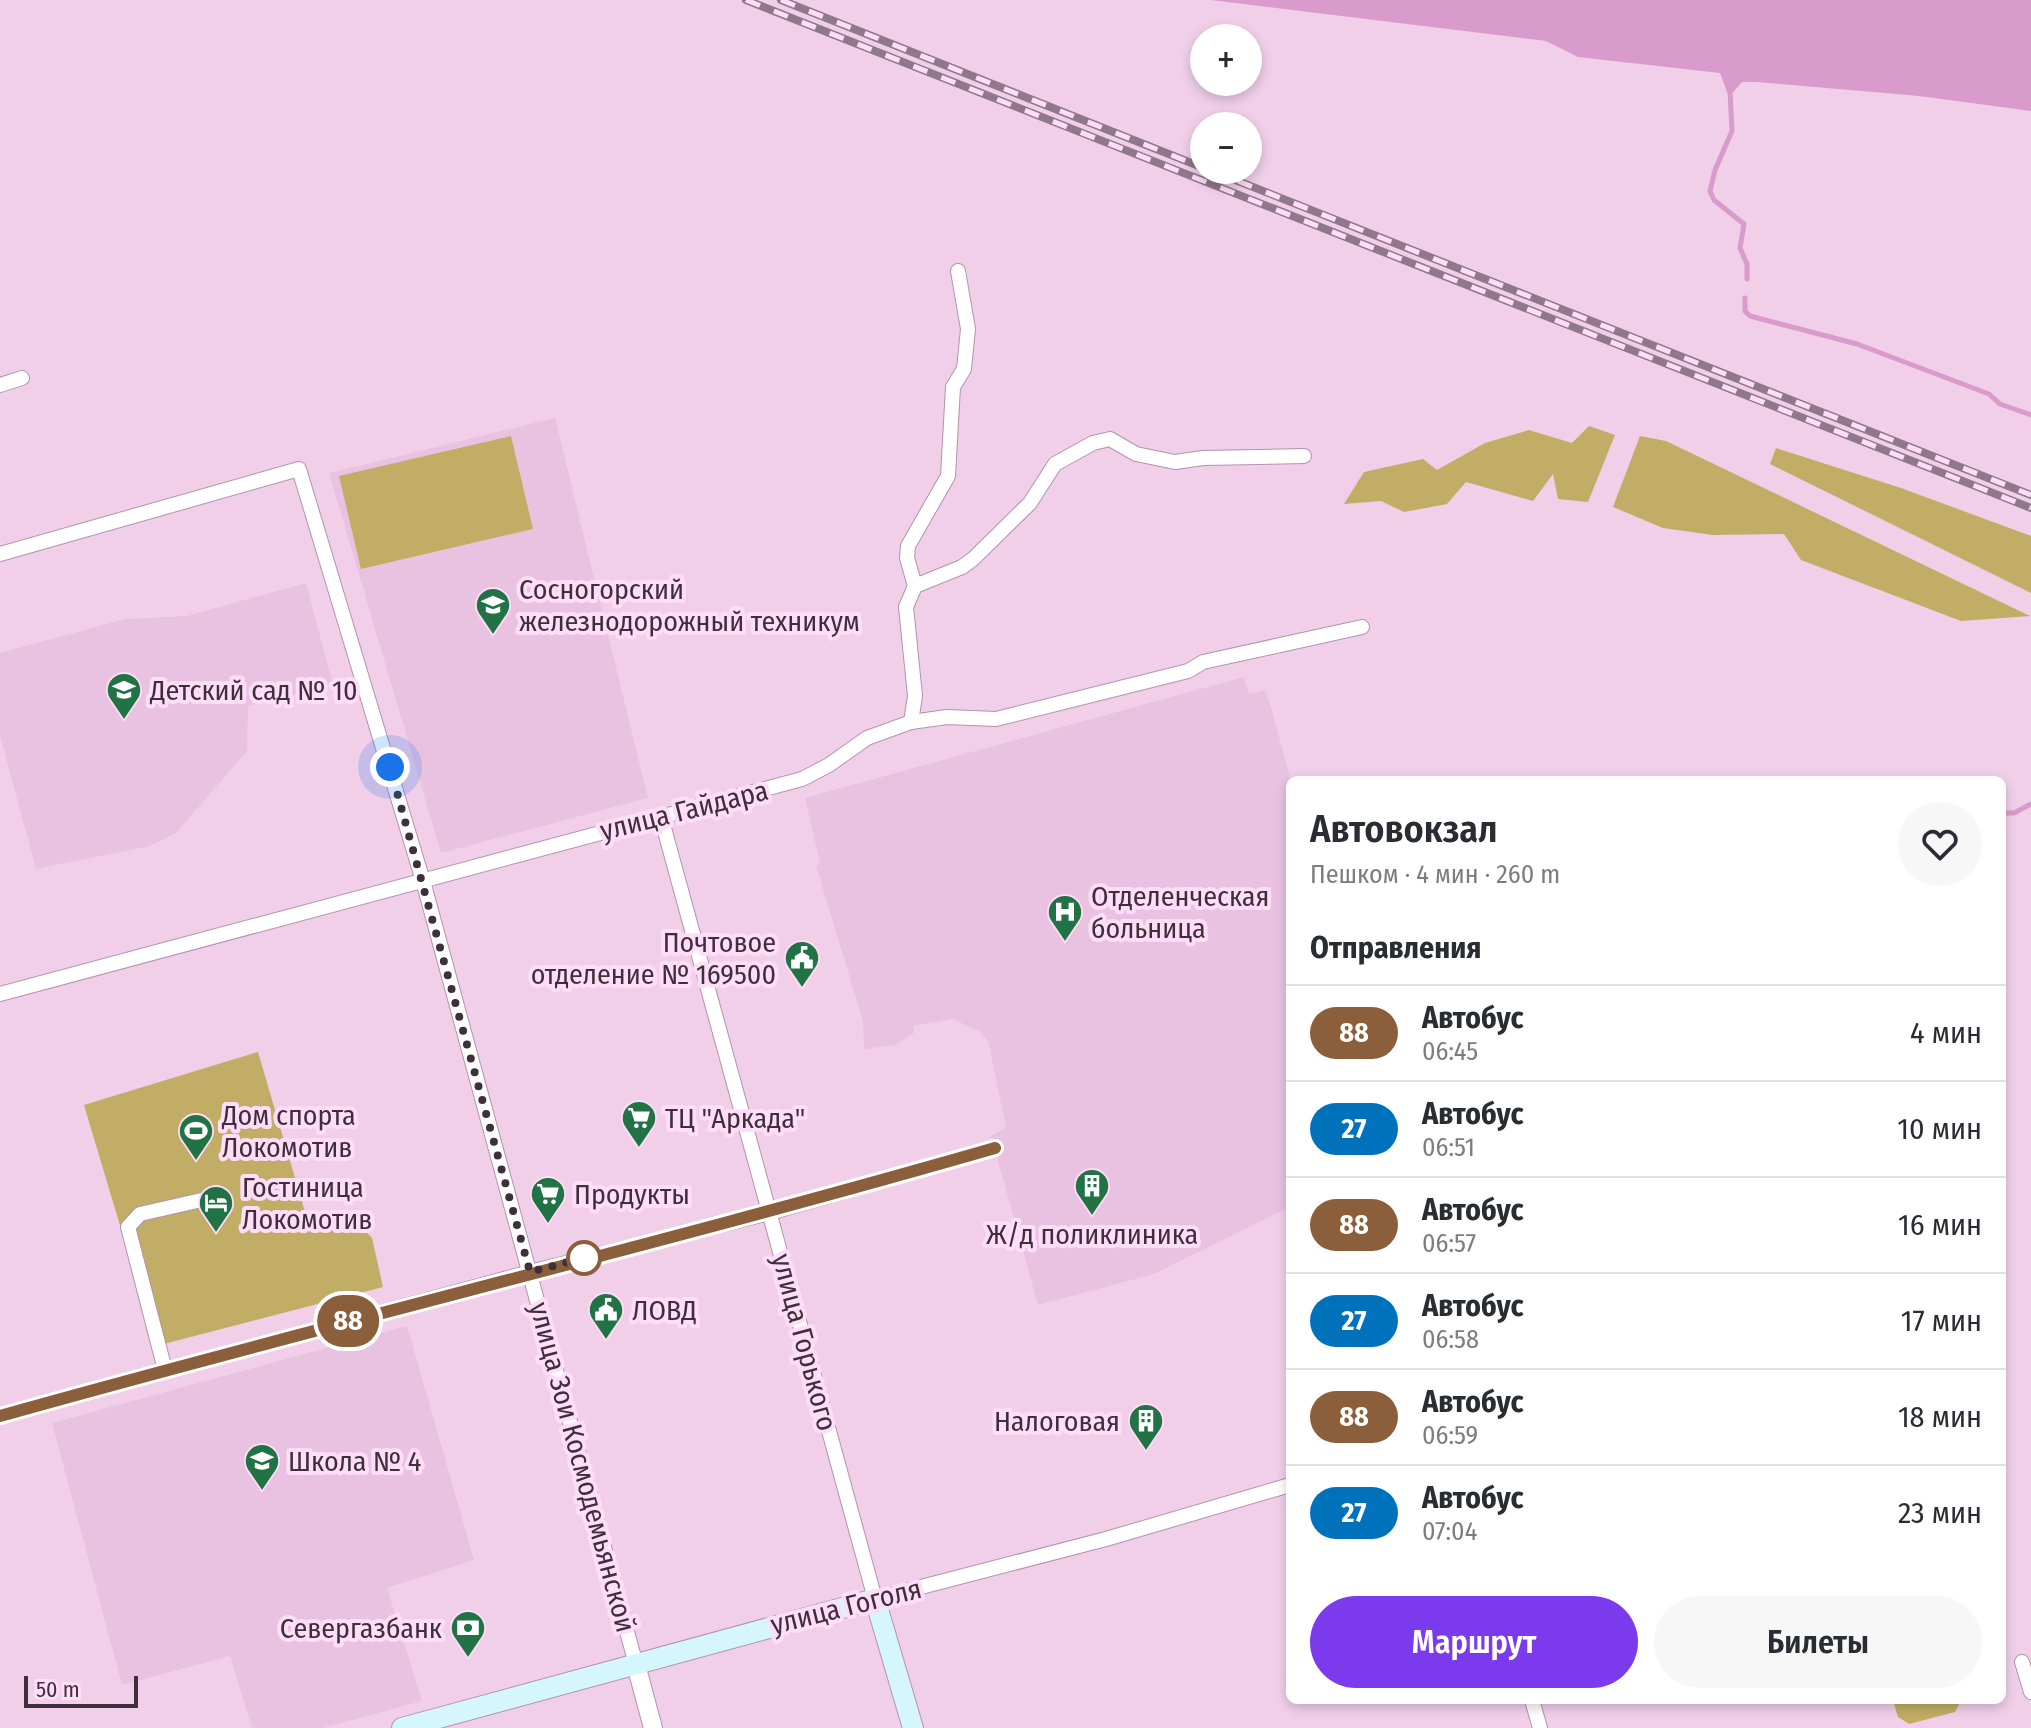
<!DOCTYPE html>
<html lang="ru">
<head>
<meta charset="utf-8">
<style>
  :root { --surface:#fff; --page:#f7f7f7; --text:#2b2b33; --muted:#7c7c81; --line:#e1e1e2; --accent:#7c3aed }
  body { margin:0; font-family:"Fira Sans Condensed",sans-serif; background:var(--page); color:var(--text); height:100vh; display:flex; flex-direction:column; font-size:30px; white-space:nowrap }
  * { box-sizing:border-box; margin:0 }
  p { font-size:26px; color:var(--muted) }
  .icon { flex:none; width:44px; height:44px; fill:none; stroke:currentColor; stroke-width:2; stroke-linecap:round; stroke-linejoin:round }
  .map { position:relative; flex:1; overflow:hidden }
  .details { position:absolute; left:1286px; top:776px; width:720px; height:928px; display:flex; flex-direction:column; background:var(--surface); border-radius:12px; box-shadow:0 4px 12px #0003 }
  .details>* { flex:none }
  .badge { padding:0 16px; border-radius:26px; font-size:28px; line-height:52px }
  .buttons { position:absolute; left:1190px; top:24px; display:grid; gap:16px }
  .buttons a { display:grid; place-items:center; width:72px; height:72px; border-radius:50%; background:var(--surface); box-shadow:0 4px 12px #0003; font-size:40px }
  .scale { position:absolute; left:24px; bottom:20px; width:114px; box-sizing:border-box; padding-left:8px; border:4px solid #3d303a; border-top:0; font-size:22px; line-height:28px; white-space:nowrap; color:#3d303a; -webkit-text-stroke:6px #ffdcf7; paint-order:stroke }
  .you { position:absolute; width:40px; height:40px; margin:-20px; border:6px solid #fff; border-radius:50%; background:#1a73e8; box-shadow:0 0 0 12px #1a73e833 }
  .map>.badge { position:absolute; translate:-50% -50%; box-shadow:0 0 0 4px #fff }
  h2 { padding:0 24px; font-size:30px; line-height:72px }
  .round { display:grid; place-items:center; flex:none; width:84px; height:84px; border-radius:42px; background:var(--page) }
  .headline { display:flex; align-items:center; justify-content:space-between; height:136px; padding:0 24px }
  h1 { font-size:38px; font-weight:600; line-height:60px }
  .action { display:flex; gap:16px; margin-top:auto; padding:16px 24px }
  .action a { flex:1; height:92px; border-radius:48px; background:var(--accent); color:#fff; font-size:32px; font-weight:600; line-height:92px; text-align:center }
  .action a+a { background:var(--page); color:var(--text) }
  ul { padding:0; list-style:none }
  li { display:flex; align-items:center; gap:24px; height:96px; padding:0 24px; border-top:2px solid var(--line) }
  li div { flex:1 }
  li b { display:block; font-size:30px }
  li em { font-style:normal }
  li .badge { min-width:88px; font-weight:700; text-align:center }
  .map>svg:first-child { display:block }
  .built { fill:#eac2e1 }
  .green { fill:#c1ad65 }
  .water { fill:#d89bcb }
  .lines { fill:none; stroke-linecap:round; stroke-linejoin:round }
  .stream { stroke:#d89bcb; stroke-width:5 }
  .minor-casing { stroke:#b393ac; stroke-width:16 }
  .tertiary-casing { stroke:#b393ac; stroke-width:20 }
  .secondary-casing { stroke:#b393ac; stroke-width:22 }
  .minor { stroke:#fff; stroke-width:14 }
  .tertiary { stroke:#fff; stroke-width:18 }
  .secondary { stroke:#d5f6fd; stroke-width:20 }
  .rail-casing { stroke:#8f788a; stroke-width:8 }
  .rail { stroke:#ffdcf7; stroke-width:5; stroke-dasharray:15; stroke-linecap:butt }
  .line-casing { stroke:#fff; stroke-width:18 }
  .line { stroke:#8b5e3c; stroke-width:12 }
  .walk { stroke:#3d303a; stroke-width:8; stroke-dasharray:0 14.4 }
  .stop-dot { fill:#fff; stroke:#8b5e3c; stroke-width:4 }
  .labels { text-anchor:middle; stroke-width:8; stroke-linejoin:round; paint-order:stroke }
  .poi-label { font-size:28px; fill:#3d303a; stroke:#ffdcf7; text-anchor:start }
  .street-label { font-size:28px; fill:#3d303a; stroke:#ffdcf7 }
</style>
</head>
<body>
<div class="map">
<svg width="2031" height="1728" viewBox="0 0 2031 1728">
  <rect width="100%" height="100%" fill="#f1cfe9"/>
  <!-- built -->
  <g class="built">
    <polygon points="555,418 648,798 441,853 329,473"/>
    <polygon points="306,583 333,685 248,706 247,751 176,833 150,846 36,869 0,736 0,653 125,619 187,616"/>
    <polygon points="1244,677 1249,694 1266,690 1291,780 1290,1207 1154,1274 1038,1305 991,1136 1006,1127 988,1041 980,1032 953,1019 914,1026 914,1033 895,1045 864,1049 863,1021 816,866 820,863 805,798"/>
    <polygon points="407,1326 474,1560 387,1588 422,1701 323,1728 252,1728 230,1656 122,1685 52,1423"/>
  </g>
  <!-- green -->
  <g class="green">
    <polygon points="1589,426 1615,435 1588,502 1558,499 1553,474 1533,501 1466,482 1447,504 1404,512 1381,501 1344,504 1364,472 1423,459 1437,470 1485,443 1529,430 1572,443"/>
    <polygon points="511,436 533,529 361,569 339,476"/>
    <polygon points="1640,436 1666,441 2030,616 1961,621 1801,560 1784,534 1713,535 1663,528 1613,507"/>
    <polygon points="1776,448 1901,488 2031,536 2031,593 1770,464"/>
    <polygon points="258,1052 310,1229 353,1218 372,1238 383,1287 156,1346 84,1105"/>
    <polygon points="1893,1700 1961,1700 1961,1701 1955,1712 1909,1724 1898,1717"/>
  </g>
  <!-- water -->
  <polygon class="water" points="1211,0 2031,0 2031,111 1919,96 1757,82 1742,82 1729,97 1720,73 1578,57 1546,41"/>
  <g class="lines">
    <!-- stream -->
    <g class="stream">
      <polyline points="1730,91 1732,131 1715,170 1710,191 1714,200 1744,224 1740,248 1747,264 1747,279"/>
      <polyline points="1745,298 1745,311 1750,316 1857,344 1989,394 2000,404 2031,415"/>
      <polyline points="2002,813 2014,813 2031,804"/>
    </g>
    <defs>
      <g id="minor">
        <polyline points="0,385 22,378"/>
        <polyline points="0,554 299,469 423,881 635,1661"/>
        <polyline points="915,586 962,567 973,559 1030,503 1055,464 1093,443 1110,439 1136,454 1175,462 1203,458 1304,456"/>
        <polyline points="911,722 915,696 906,607 915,586 907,558 908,546 948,476 953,387 964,369 968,329 958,271"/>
        <polyline points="661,817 875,1599 1106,1539 1290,1485"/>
        <polyline points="0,994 802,779 829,765 867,738 911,722 947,717 996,719 1188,671 1203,662 1362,627"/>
        <polyline points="165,1370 128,1227 140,1214 206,1199"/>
        <polyline points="0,1416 530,1272 769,1213 995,1148"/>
        <polyline points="2022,1662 2031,1692"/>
        <polyline points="1532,1700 1540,1728"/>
      </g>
      <polyline id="tertiary" points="635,1661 653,1728"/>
      <polyline id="secondary" points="402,1728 875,1599 913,1728"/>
    </defs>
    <!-- minor casing -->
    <use href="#minor" class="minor-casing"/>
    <!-- tertiary casing -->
    <use href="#tertiary" class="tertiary-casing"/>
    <!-- secondary casing -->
    <use href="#secondary" class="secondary-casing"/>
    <!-- minor -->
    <use href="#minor" class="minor"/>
    <!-- tertiary -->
    <use href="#tertiary" class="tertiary"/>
    <!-- secondary -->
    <use href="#secondary" class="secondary"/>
    <defs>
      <g id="rail">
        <polyline points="746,0 2031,508"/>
        <polyline points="781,0 1204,168"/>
        <polyline points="1210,170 2031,495"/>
      </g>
    </defs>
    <!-- rail casing -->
    <use href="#rail" class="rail-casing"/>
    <!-- rail -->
    <use href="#rail" class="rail"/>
  </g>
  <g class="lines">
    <defs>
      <path id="line" d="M0 1416C331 1323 665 1243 995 1148"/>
    </defs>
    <!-- line casing -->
    <use href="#line" class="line-casing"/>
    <!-- line -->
    <use href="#line" class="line"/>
    <!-- walk -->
    <polyline class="walk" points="390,767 530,1272 584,1258"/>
  </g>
  <!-- icons -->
  <defs>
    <symbol id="university-pin" viewBox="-11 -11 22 30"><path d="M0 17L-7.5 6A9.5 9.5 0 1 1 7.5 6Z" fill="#217345" stroke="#ffdcf7"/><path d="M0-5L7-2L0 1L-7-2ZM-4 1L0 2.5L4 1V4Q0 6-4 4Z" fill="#fff"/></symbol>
    <symbol id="school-pin" viewBox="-11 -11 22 30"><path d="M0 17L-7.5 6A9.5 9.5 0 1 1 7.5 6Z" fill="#217345" stroke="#ffdcf7"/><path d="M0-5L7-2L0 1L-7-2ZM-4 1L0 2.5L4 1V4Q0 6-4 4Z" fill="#fff"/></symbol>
    <symbol id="hospital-pin" viewBox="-11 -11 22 30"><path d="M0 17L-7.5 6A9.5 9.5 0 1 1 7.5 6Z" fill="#217345" stroke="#ffdcf7"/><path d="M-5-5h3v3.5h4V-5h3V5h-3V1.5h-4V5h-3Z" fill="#fff"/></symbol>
    <symbol id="civic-pin" viewBox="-11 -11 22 30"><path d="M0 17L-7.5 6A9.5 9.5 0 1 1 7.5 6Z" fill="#217345" stroke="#ffdcf7"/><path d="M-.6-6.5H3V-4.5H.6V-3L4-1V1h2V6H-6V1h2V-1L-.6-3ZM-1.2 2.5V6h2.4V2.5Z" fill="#fff"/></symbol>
    <symbol id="supermarket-pin" viewBox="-11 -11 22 30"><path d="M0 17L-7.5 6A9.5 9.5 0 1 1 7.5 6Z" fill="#217345" stroke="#ffdcf7"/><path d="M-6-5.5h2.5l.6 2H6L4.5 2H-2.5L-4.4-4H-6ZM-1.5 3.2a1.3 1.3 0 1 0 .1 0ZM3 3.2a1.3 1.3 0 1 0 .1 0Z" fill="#fff"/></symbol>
    <symbol id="stadium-pin" viewBox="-11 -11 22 30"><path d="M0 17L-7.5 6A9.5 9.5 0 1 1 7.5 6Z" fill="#217345" stroke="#ffdcf7"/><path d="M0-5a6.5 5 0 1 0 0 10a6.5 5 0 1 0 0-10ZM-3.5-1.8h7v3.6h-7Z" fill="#fff"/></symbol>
    <symbol id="building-pin" viewBox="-11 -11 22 30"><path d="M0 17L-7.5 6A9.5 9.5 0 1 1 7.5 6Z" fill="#217345" stroke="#ffdcf7"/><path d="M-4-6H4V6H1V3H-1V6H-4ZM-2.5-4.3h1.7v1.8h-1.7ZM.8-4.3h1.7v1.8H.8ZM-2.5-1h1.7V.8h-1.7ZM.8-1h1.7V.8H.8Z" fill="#fff"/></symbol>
    <symbol id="hotel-pin" viewBox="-11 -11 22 30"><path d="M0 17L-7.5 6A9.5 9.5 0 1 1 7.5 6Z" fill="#217345" stroke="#ffdcf7"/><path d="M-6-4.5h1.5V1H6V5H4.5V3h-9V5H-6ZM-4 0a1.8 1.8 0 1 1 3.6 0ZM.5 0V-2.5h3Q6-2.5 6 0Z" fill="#fff"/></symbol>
    <symbol id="bank-pin" viewBox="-11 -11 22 30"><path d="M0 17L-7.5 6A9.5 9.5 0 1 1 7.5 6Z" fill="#217345" stroke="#ffdcf7"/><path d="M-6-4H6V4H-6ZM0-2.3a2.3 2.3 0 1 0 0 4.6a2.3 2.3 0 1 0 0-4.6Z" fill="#fff"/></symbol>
  </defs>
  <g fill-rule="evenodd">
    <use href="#university-pin" x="473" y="585" width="40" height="54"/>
    <use href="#school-pin" x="104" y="670" width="40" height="54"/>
    <use href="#hospital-pin" x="1045" y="892" width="40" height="54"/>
    <use href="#civic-pin" x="782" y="938" width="40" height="54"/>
    <use href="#supermarket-pin" x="619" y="1098" width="40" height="54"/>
    <use href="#stadium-pin" x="176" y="1111" width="40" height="54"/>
    <use href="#building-pin" x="1072" y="1166" width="40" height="54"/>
    <use href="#supermarket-pin" x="528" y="1174" width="40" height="54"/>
    <use href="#hotel-pin" x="196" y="1183" width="40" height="54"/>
    <use href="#civic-pin" x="586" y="1290" width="40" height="54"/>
    <use href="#building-pin" x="1126" y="1401" width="40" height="54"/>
    <use href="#school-pin" x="242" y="1441" width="40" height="54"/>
    <use href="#bank-pin" x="448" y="1608" width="40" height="54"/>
  </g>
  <!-- markers -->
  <circle class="stop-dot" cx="584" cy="1258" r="16"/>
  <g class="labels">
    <!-- poi labels -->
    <g class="poi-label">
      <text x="519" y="599">Сосногорский<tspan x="519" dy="32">железнодорожный техникум</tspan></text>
      <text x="150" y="700">Детский сад № 10</text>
      <text x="1091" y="906">Отделенческая<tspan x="1091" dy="32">больница</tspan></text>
      <text x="776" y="952" text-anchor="end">Почтовое<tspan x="776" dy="32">отделение № 169500</tspan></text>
      <text x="222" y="1125">Дом спорта<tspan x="222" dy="32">Локомотив</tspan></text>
      <text x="665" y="1128">ТЦ "Аркада"</text>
      <text x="242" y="1197">Гостиница<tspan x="242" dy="32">Локомотив</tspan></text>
      <text x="574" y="1204">Продукты</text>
      <text x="1092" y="1244" text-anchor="middle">Ж/д поликлиника</text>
      <text x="632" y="1320">ЛОВД</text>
      <text x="1120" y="1431" text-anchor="end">Налоговая</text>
      <text x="288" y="1471">Школа № 4</text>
      <text x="442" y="1638" text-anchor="end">Севергазбанк</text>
    </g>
    <!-- street labels -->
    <g class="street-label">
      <text transform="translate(684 810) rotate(-14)" y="10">улица Гайдара</text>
      <text transform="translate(805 1342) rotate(75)" y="10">улица Горького</text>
      <text transform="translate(583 1467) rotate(75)" y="10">улица Зои Космодемьянской</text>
      <text transform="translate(846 1606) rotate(-14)" y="10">улица Гоголя</text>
    </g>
  </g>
</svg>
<div class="buttons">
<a>+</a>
<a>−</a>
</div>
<div class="scale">50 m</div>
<div class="you" style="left:390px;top:767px"></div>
<b class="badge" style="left:348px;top:1321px;background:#8b5e3c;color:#fff">88</b>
<section class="details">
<div class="headline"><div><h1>Автовокзал</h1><p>Пешком · 4 мин · 260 m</p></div><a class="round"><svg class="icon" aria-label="heart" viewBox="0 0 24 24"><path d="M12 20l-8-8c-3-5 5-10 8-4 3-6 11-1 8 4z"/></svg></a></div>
<h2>Отправления</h2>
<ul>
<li><span class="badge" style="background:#8b5e3c;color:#fff">88</span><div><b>Автобус</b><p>06:45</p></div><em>4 мин</em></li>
<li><span class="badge" style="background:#0072bc;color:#fff">27</span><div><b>Автобус</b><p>06:51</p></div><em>10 мин</em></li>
<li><span class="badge" style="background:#8b5e3c;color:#fff">88</span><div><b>Автобус</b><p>06:57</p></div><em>16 мин</em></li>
<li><span class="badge" style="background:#0072bc;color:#fff">27</span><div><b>Автобус</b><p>06:58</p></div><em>17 мин</em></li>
<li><span class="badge" style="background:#8b5e3c;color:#fff">88</span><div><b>Автобус</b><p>06:59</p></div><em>18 мин</em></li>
<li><span class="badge" style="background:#0072bc;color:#fff">27</span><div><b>Автобус</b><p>07:04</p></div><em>23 мин</em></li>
</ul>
<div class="action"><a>Маршрут</a><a>Билеты</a></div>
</section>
</div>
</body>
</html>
